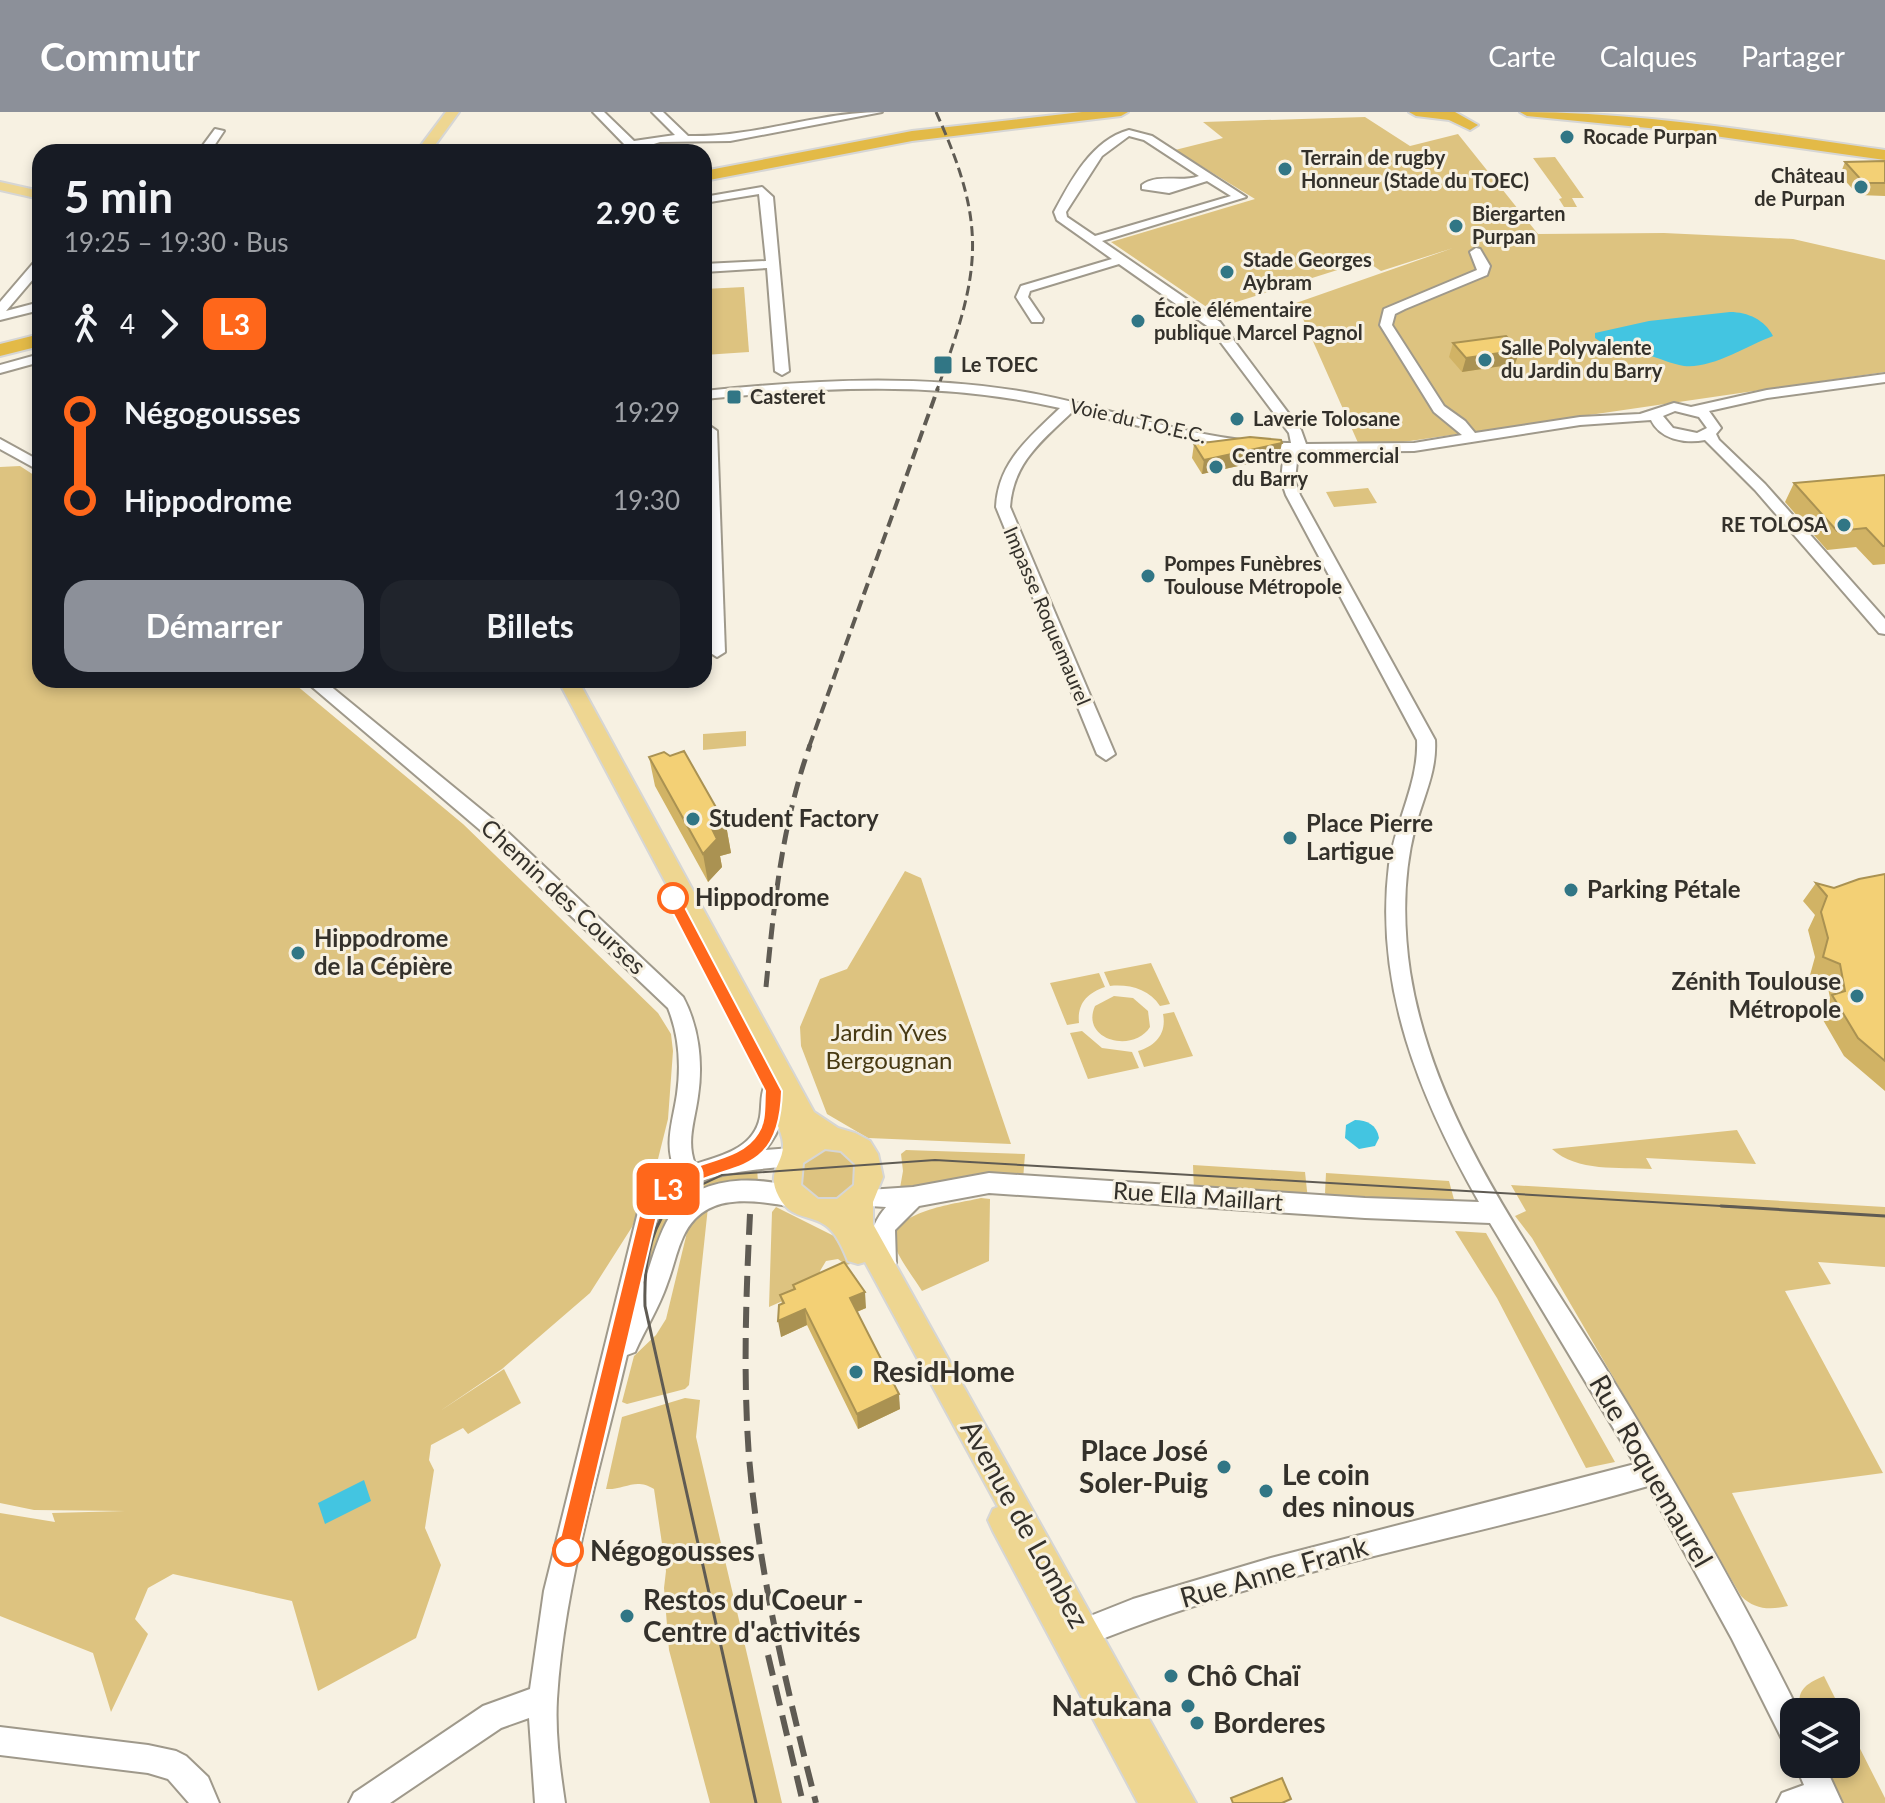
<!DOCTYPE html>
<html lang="fr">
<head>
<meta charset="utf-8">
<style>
  :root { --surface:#171b24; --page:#20242c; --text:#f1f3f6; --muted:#9ea1a6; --accent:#8c9099 }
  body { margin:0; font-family:Lato,sans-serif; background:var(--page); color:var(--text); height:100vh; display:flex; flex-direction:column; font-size:30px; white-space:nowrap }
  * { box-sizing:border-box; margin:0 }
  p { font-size:26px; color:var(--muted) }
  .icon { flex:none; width:44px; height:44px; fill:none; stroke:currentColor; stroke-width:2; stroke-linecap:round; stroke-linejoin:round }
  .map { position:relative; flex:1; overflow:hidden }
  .panel { position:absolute; left:32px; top:32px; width:680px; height:544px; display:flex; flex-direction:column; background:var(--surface); border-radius:24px; box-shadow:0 4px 12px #0003 }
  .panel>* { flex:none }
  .badge { padding:0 16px; border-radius:12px; font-size:28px; line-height:52px }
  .buttons { position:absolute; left:1780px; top:1586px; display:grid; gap:16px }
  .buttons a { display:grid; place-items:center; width:80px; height:80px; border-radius:16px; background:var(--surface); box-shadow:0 4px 12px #0003; font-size:40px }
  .map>.badge { position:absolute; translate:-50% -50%; box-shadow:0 0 0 4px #fff }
  .legs { display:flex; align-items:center; gap:12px; height:88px; padding:0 32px; font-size:26px }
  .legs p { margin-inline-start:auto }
  .overview { display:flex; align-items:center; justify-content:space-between; height:136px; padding:0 32px }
  h1 { font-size:44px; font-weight:700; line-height:60px }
  .primary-button { display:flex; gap:16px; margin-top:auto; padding:16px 32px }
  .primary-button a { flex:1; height:92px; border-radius:24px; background:var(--accent); color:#fff; font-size:32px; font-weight:700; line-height:92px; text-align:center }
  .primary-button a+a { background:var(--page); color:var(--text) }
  ul { padding:0 32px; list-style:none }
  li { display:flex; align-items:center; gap:28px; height:88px; font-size:30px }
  li i { display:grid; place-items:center; width:12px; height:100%; margin:0 10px; background:currentColor }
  li i::after { content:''; width:20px; height:20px; margin:-10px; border:6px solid; border-radius:50%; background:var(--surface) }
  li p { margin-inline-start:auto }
  li:first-child i { background:linear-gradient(#0000 50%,currentColor 0) }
  li:last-child i { background:linear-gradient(currentColor 50%,#0000 0) }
  header { display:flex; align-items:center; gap:48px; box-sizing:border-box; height:112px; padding:0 40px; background:var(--accent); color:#fff }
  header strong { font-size:38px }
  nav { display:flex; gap:44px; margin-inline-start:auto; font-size:28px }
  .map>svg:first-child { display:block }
  .green { fill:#ddc380 }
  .water { fill:#43c5e1 }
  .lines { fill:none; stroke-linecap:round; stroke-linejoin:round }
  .minor-casing { stroke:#9f998b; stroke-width:4 }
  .major-casing { stroke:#d6d6d5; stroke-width:4 }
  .highway-casing { stroke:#d6d6d5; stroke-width:4 }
  .minor { fill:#fff; fill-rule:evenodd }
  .major { fill:#eed691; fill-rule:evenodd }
  .highway { fill:#e3ba47; fill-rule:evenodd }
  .tram-far1 { stroke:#5f5b53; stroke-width:2 }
  .tram { stroke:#5f5b53; stroke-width:3 }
  .rail-far3 { stroke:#5f5b53; stroke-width:3; stroke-dasharray:10 5; stroke-linecap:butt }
  .rail-far2 { stroke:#5f5b53; stroke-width:4; stroke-dasharray:12 6; stroke-linecap:butt }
  .rail-far1 { stroke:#5f5b53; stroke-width:5; stroke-dasharray:16 8; stroke-linecap:butt }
  .rail { stroke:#5f5b53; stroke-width:6; stroke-dasharray:21 10; stroke-linecap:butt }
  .wall { fill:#d1b365 }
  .shaded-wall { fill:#aa9252 }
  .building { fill:#f3d075; stroke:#aa9252; stroke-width:2 }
  .line-1 { fill:#ff671b; stroke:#fff; stroke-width:2 }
  .poi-dot { fill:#317685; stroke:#f7f1e2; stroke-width:3 }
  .stop-1-dot { fill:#fff; stroke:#ff671b; stroke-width:4 }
  .labels { text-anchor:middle; stroke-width:6; stroke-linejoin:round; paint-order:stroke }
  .far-poi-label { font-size:20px; font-weight:bold; fill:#34312b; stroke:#f7f1e2; text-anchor:start }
  .far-street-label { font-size:20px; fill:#34312b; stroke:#f7f1e2 }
  .poi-label { font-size:24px; font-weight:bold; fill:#34312b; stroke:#f7f1e2; text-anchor:start }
  .street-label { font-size:24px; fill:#34312b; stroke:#f7f1e2 }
  .stop-label { font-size:24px; font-weight:bold; fill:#34312b; stroke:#f7f1e2; text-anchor:start }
  .park-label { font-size:24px; fill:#473912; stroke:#f7f1e2 }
  .near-poi-label { font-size:28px; font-weight:bold; fill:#34312b; stroke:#f7f1e2; text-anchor:start }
  .near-street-label { font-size:28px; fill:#34312b; stroke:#f7f1e2 }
  .near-stop-label { font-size:28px; font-weight:bold; fill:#34312b; stroke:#f7f1e2; text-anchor:start }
</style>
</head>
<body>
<header>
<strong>Commutr</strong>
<nav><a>Carte</a><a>Calques</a><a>Partager</a></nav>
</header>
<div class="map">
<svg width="1885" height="1691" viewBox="0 0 1885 1691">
  <rect width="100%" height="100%" fill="#f7f1e2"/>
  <!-- green -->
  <g class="green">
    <polygon points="1365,5 1410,34 1458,22 1538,122 1664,121 1793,127 1885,148 1885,260 1403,330 1359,333 1296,191 1453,136 1381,159 1366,149 1211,198 1111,130 1255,87 1175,38 1223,26 1203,10"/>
    <polygon points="1555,45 1584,86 1572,86 1577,95 1564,95 1559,87 1562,86 1533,46"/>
    <polygon points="744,175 749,240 704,243 704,177"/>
    <polygon points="20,354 40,367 40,568 290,568 463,712 658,901 671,922 673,939 668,1007 657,1051 632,1115 590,1181 502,1257 440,1299 504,1257 521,1291 468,1322 463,1316 431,1333 429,1348 434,1358 425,1416 441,1453 416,1526 318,1579 292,1489 173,1462 148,1476 135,1507 148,1522 111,1600 93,1541 0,1504 0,1401 55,1410 52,1401 125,1399 34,1398 0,1391 0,355"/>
    <polygon points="1368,376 1377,391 1334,395 1326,380"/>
    <polygon points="746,619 746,634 703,638 703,622"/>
    <polygon points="905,759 921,766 1011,1032 868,1026 827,1002 801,934 800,915 820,867 847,857"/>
    <path d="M1151 851 1170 892 1160 894C1149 877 1129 872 1110 874L1104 860Z"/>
    <path d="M1099 861 1105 875C1087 881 1077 892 1079 911L1067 913 1050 871Z"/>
    <path d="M1114 884 1133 886 1148 899 1150 915C1133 942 1080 928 1095 894Z"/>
    <path d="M1174 900 1193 944 1144 955 1138 939C1155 934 1167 922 1163 902Z"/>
    <polygon points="1082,919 1102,936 1132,940 1139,956 1088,967 1070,921"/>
    <path d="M1737 1018 1756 1052 1646 1046 1652 1057C1619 1055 1577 1060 1552 1037Z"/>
    <path d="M824 1037 840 1038 856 1048 859 1069 840 1088 813 1087C788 1063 798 1052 824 1037Z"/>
    <polygon points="906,1038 1025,1042 1023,1068 912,1078 900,1076 903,1059 901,1042"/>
    <polygon points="1193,1053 1305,1060 1308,1088 1194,1080"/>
    <path d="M757 1056 758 1070 710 1078 625 1224C634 1181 645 1088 690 1069 710 1061 736 1060 757 1056Z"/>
    <polygon points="1326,1061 1449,1069 1456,1095 1331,1088 1325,1081"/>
    <path d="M1511 1073 1885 1095V1155L1818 1150 1831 1172 1785 1179 1883 1361 1732 1381 1788 1494C1770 1498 1755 1498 1741 1484L1532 1126 1515 1104 1526 1099Z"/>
    <path d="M981 1086 990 1087 989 1149 922 1179C914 1166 902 1151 896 1137 882 1099 957 1092 981 1086Z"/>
    <polygon points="708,1095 689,1273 685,1277 627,1292 622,1290 634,1244 656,1223 666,1207 689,1112"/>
    <polygon points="776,1095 834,1124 850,1152 846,1153 838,1147 826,1149 820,1159 819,1173 769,1195 772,1100"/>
    <polygon points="1455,1119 1486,1121 1615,1350 1586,1356 1497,1186"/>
    <path d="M685 1286 700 1288 696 1325 782 1691H710L669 1538 664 1476 666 1459 654 1377C635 1365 625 1378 606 1377L622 1305Z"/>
    <path d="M1824 1564 1842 1600H1801C1795 1579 1805 1572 1824 1564Z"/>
    <polygon points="1846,1609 1885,1686 1885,1691 1842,1691 1824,1652 1846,1652"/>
  </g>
  <!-- water -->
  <g class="water">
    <path d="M1730 200C1748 200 1765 208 1773 224 1746 234 1712 257 1684 254 1671 252 1660 246 1647 243 1618 237 1624 247 1595 226V221L1649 209Z"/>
    <path d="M1355 1008C1367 1008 1377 1013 1379 1026L1375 1034 1359 1037 1345 1026 1346 1013Z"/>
    <polygon points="364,1368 371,1389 325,1412 318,1391"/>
  </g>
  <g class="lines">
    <defs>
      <g id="minor">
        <path d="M593 0H604L634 29 675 23 652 0H663L688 24C754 26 817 0 882 0L730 29 660 30 629 40H615L625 33Z"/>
        <polygon points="215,17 224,19 210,40 198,40"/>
        <path d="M1129 18 1152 24 1246 85 1102 129 1220 210 1301 318 1306 332 1414 331 1462 323 1434 300 1380 213 1384 197 1477 158 1470 140 1476 136 1480 137 1490 154 1487 163 1405 197 1395 202 1392 213 1444 294 1465 309 1475 321 1580 305 1640 302 1674 291 1691 295 1767 278 1885 262V270L1767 286 1709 299 1721 316 1716 322 1719 328 1765 372 1885 507V522L1879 521 1755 378 1705 328C1684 332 1660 327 1651 308L1580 313 1414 339 1298 340 1295 368 1300 383 1435 628C1437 660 1423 685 1415 716 1403 762 1403 813 1410 860 1433 1006 1527 1130 1603 1252 1673 1366 1740 1481 1799 1600H1794V1635L1784 1631 1732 1527 1648 1374C1461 1429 1265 1459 1085 1534L1075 1530 1071 1520 1075 1510 1133 1487 1271 1446 1635 1352 1490 1111 1365 1106 989 1081 919 1094 895 1118 896 1151 892 1158 884 1161 876 1158C865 1136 870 1113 886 1095L853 1093 850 1086 853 1079 913 1075 989 1061 1365 1086 1479 1090C1420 986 1374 875 1389 753 1395 710 1419 671 1417 628L1286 383 1281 368 1284 339 1228 334 1073 299C1043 328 1013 350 1010 395L1115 642 1106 648 1097 642 996 395C998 350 1029 326 1060 296 941 269 825 275 704 287V279C811 268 918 262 1025 280 1112 295 1201 332 1291 331L1289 321 1210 216 1119 152 1030 179 1028 185 1043 207 1042 210H1032L1016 185 1021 174 1112 147 1057 108 1054 100C1071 68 1092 28 1129 18ZM1129 24 1144 28 1199 64C1181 71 1158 61 1142 73V77L1169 81 1207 69 1231 84 1095 124 1067 105 1066 100 1102 44ZM1675 299 1699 305 1707 316 1697 321 1673 316 1663 304Z"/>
        <polygon points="762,75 773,85 789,259 782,263 775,259 767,156 704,160 704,152 766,149 759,82 704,91 704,85"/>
        <polygon points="40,147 40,159 6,199 40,190 40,198 0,208 0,190 36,148"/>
        <polygon points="40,242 40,250 0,261 0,253"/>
        <polygon points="704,310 717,319 725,540 717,545 709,540"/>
        <polygon points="0,327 40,349 40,359 0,337"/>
        <path d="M304 568H323L500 713 683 885C699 915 703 951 698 984 695 1008 686 1029 695 1052 720 1044 754 1037 760 1005 762 994 760 983 765 973L773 970 781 973C791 993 779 1022 765 1038L792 1036 800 1038 803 1045 800 1052 792 1054C753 1058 683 1060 661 1100 651 1117 648 1154 643 1173 652 1150 657 1125 670 1104 697 1062 759 1063 801 1078L804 1085 801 1092 793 1095C752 1088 704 1079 683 1125 676 1140 673 1157 667 1172 659 1196 645 1217 635 1240L627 1243C601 1355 564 1471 557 1587 555 1622 560 1657 565 1691H535L529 1606 501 1616 390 1691H349L354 1681 483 1594 530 1577 544 1479 639 1096 657 1074 676 1061C663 1033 673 1010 677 982 681 953 679 923 668 896L486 723Z"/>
        <polygon points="0,1615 148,1633 176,1639 186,1644 208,1665 219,1691 189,1691 168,1667 148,1661 0,1643"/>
        <polygon points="1795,1652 1824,1652 1842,1691 1777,1691 1782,1681 1804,1673"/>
      </g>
      <g id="major">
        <polygon points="446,0 459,0 430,40 416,40"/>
        <polygon points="0,70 40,79 40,87 0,78"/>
        <path d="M558 568H578L814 1000 838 1016 855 1021 870 1029 878 1042 883 1065 873 1090V1112L1196 1691H1138L993 1419 988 1408 993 1397 998 1395 865 1150 858 1152 848 1149C843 1137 836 1120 825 1113 809 1102 791 1108 779 1085 765 1059 784 1053 783 1032 782 1018 773 1005 767 992L771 984 778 982ZM825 1037 841 1039 855 1052 854 1073 837 1087H818L801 1073 803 1051Z"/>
      </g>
      <g id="highway">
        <polygon points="1082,0 1128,0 1121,4 912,29 704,69 704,59 912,19"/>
        <polygon points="1409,0 1455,0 1478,13 1470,18 1449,8 1416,4"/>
        <path d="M1520 0C1642 0 1764 21 1885 38V48L1679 19 1527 4Z"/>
        <polygon points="40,222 40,234 0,244 0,232"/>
      </g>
    </defs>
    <!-- minor casing -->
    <use href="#minor" class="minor-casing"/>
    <!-- major casing -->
    <use href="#major" class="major-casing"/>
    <!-- highway casing -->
    <use href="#highway" class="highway-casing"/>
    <!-- minor -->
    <use href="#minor" class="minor"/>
    <!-- major -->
    <use href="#major" class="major"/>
    <!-- highway -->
    <use href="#highway" class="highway"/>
    <!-- tram-far1 -->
    <polyline class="tram-far1" points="667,1096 682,1082 722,1063 935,1048 1755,1096"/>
    <!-- tram -->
    <g class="tram">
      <path d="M669 1094C647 1125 644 1157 645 1194L756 1691"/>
      <polyline points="1721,1094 1885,1104"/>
    </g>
    <!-- rail-far3 -->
    <path class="rail-far3" d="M936 0C989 117 980 160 937 278"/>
    <!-- rail-far2 -->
    <polyline class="rail-far2" points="809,635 938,276"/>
    <!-- rail-far1 -->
    <path class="rail-far1" d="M766 875C774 792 782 712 810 633"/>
    <!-- rail -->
    <g class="rail">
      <path d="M750 1102C746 1183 743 1264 749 1345 759 1462 787 1577 816 1691"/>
      <polyline points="768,1543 803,1691"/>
    </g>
  </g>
  <!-- wall -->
  <g class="wall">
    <polygon points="1885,49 1885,84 1858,83 1840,63 1845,50"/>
    <polygon points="1453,231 1515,252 1462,260 1449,245"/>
    <polygon points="1194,332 1279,345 1202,362 1192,346"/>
    <polygon points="1885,363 1885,452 1873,453 1856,435 1827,438 1785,390 1794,371"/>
    <polygon points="649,645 726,713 731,741 720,744 722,755 708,770 655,674"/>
    <polygon points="1885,762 1885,979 1844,944 1819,901 1830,886 1827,871 1810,863 1815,845 1808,818 1815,803 1803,789 1816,771 1834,776"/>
    <polygon points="793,1173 866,1196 857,1200 900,1297 858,1317 807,1213 781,1225 782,1192 780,1183 793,1177"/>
  </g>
  <!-- shaded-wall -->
  <g class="shaded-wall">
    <polygon points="1520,238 1515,252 1462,260 1466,246"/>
    <polygon points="1282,331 1279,345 1202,362 1204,348"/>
    <polygon points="726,713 731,741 720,744 722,755 708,770 703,742 712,717"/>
    <polygon points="865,1180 866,1196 851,1202 850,1186"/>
    <polygon points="805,1197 807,1213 781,1225 778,1209"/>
    <polygon points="899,1282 900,1297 858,1317 857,1302"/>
  </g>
  <!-- building -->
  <g class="building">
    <polygon points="1885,49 1885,71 1864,71 1845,50"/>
    <polygon points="1506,224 1520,238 1466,246 1453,231"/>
    <polygon points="1250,325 1281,328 1282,331 1204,348 1194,332"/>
    <polygon points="1885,363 1885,434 1883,434 1866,416 1837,419 1794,371"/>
    <polygon points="684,639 726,713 712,717 717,727 703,742 649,645 664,640 670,644"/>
    <polygon points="1885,762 1885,949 1858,926 1832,883 1845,879 1840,852 1823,845 1828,826 1821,800 1827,784 1816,771 1834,776 1859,767"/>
    <polygon points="844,1150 865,1180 850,1186 899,1282 857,1302 805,1197 778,1209 779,1193 784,1191 780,1183 795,1177 793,1173"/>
    <polygon points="1282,1666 1291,1687 1282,1691 1233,1691 1231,1686"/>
  </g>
  <!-- line-1 -->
  <path class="line-1" d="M673 780 680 786 782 979C779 1084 706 1038 658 1099L578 1439 575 1446 568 1449 560 1446 557 1439 641 1096C667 1043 735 1059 758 1021 766 1009 764 993 765 979L665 786Z"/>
  <!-- markers -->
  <g class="poi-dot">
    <circle cx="1567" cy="25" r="8"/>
    <circle cx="1285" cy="57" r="8"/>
    <circle cx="1861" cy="75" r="8"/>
    <circle cx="1456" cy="114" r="8"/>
    <circle cx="1227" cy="160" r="8"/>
    <circle cx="1138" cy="209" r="8"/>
    <circle cx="1485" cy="248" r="8"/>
    <rect x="933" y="243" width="20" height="20" rx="4"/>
    <rect x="726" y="277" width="16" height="16" rx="4"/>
    <circle cx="1237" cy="307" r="8"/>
    <circle cx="1216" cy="355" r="8"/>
    <circle cx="1844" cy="413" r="8"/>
    <circle cx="1148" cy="464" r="8"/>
    <circle cx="693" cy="707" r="8"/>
    <circle cx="1290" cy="726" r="8"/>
    <circle cx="1571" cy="778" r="8"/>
    <circle cx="298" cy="841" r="8"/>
    <circle cx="1857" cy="884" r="8"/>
    <circle cx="856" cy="1260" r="8"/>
    <circle cx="1224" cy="1355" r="8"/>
    <circle cx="1266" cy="1379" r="8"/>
    <circle cx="627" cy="1504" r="8"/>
    <circle cx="1171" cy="1564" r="8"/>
    <circle cx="1188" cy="1594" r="8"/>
    <circle cx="1197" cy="1611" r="8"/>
  </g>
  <g class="stop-1-dot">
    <circle cx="673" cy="786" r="14"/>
    <circle cx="568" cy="1439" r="14"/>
  </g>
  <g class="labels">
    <!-- far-poi labels -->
    <g class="far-poi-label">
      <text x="1583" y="32">Rocade Purpan</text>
      <text x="1301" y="53">Terrain de rugby<tspan x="1301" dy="23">Honneur (Stade du TOEC)</tspan></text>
      <text x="1845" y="71" text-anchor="end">Château<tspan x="1845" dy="23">de Purpan</tspan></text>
      <text x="1472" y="109">Biergarten<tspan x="1472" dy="23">Purpan</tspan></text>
      <text x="1243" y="155">Stade Georges<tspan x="1243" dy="23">Aybram</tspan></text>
      <text x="1154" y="205">École élémentaire<tspan x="1154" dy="23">publique Marcel Pagnol</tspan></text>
      <text x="1501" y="243">Salle Polyvalente<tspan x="1501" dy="23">du Jardin du Barry</tspan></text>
      <text x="961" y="260">Le TOEC</text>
      <text x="750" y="292">Casteret</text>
      <text x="1253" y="314">Laverie Tolosane</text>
      <text x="1232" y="351">Centre commercial<tspan x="1232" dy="23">du Barry</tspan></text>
      <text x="1828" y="420" text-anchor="end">RE TOLOSA</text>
      <text x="1164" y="459">Pompes Funèbres<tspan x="1164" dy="23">Toulouse Métropole</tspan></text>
    </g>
    <!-- far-street labels -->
    <g class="far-street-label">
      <text transform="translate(1138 309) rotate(13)" y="7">Voie du T.O.E.C.</text>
      <text transform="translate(1047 504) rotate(67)" y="7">Impasse Roquemaurel</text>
    </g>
    <!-- poi labels -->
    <g class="poi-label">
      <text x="709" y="715">Student Factory</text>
      <text x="1306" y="720">Place Pierre<tspan x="1306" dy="28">Lartigue</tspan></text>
      <text x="1587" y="786">Parking Pétale</text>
      <text x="314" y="835">Hippodrome<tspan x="314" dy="28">de la Cépière</tspan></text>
      <text x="1841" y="878" text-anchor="end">Zénith Toulouse<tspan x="1841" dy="28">Métropole</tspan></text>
    </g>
    <!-- street labels -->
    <g class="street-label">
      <text transform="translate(563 785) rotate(43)" y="8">Chemin des Courses</text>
      <text transform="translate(1198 1085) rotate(4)" y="8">Rue Ella Maillart</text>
    </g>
    <!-- stop labels -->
    <g class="stop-label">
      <text x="695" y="794">Hippodrome</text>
    </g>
    <!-- park labels -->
    <g class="park-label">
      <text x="889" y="929">Jardin Yves<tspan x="889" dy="28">Bergougnan</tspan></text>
    </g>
    <!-- near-poi labels -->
    <g class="near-poi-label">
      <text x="872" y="1270">ResidHome</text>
      <text x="1208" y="1349" text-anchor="end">Place José<tspan x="1208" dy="32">Soler-Puig</tspan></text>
      <text x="1282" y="1373">Le coin<tspan x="1282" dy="32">des ninous</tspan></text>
      <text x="643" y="1498">Restos du Coeur -<tspan x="643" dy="32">Centre d'activités</tspan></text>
      <text x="1187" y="1574">Chô Chaï</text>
      <text x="1172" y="1604" text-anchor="end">Natukana</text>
      <text x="1213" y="1621">Borderes</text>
    </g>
    <!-- near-street labels -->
    <g class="near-street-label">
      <text transform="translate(1651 1359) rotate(60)" y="10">Rue Roquemaurel</text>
      <text transform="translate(1025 1412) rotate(61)" y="10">Avenue de Lombez</text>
      <text transform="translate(1274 1460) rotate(-16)" y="10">Rue Anne Frank</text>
    </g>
    <!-- near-stop labels -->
    <g class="near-stop-label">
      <text x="590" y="1449">Négogousses</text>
    </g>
  </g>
</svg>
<div class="buttons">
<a><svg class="icon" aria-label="layers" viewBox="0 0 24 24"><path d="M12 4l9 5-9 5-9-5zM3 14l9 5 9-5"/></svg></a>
</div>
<b class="badge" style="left:668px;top:1077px;background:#ff671b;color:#fff">L3</b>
<section class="panel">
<div class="overview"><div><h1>5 min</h1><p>19:25 – 19:30 · Bus</p></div><b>2.90 €</b></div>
<div class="legs"><svg class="icon" aria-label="walk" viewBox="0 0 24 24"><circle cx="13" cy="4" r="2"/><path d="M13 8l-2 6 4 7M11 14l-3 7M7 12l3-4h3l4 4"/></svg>4<svg class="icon" aria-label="forward" viewBox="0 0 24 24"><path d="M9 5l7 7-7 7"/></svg><b class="badge" style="background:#ff671b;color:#fff">L3</b></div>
<ul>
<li><i style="color:#ff671b"></i><b>Négogousses</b><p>19:29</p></li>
<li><i style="color:#ff671b"></i><b>Hippodrome</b><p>19:30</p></li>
</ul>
<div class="primary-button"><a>Démarrer</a><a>Billets</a></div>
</section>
</div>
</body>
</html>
